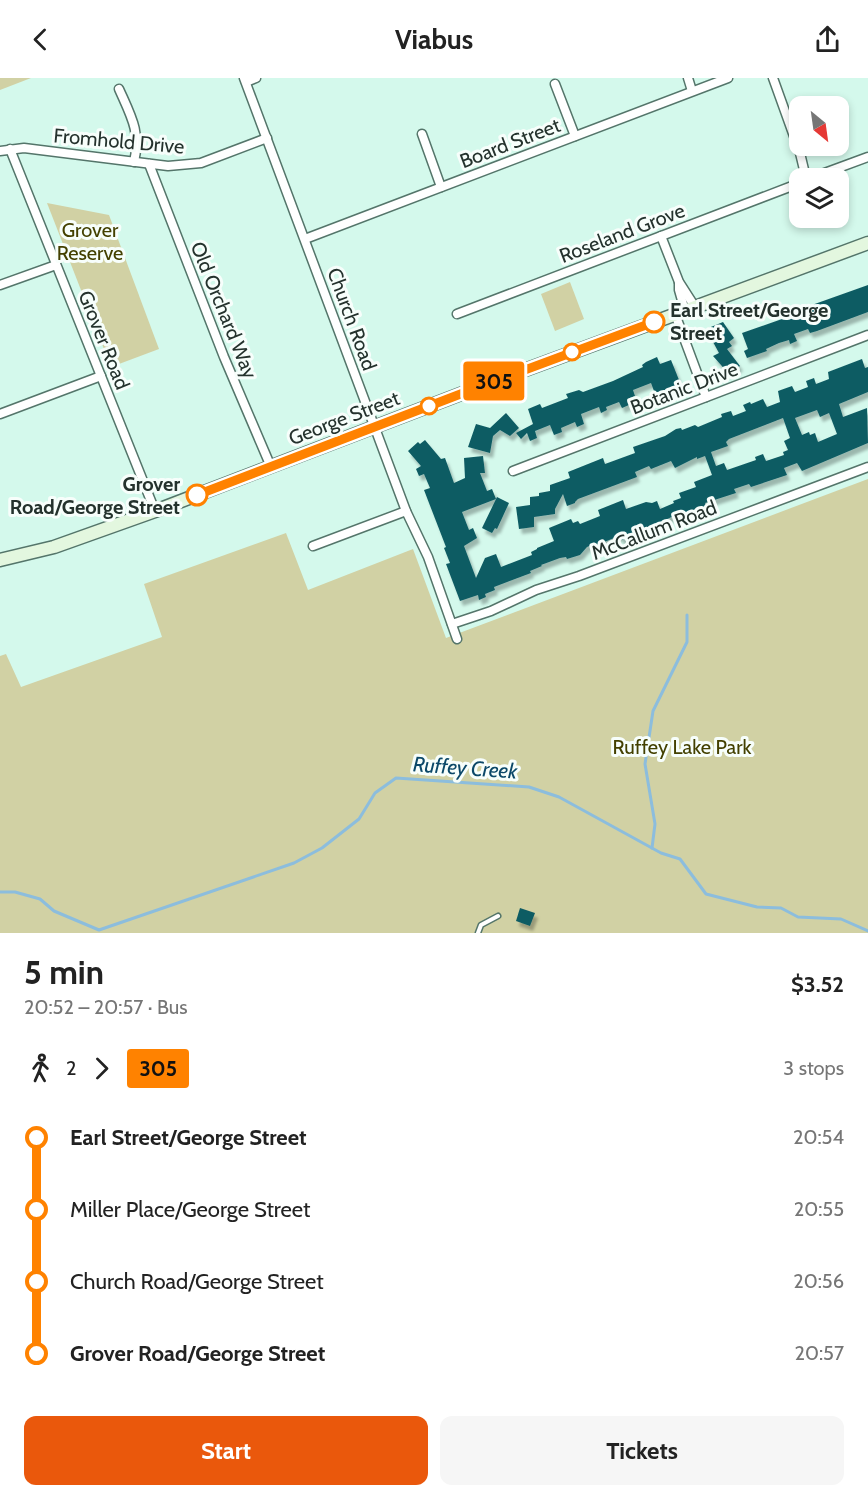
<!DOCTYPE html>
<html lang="en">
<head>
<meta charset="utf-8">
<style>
  :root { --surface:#fff; --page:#f6f6f6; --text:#222; --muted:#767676; --accent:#ea580c }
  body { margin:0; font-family:Cabin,sans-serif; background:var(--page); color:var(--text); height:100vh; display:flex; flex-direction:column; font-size:22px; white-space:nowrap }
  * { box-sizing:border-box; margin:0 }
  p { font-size:20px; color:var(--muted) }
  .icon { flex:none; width:33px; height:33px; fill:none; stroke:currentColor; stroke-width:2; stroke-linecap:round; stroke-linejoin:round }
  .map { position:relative; height:855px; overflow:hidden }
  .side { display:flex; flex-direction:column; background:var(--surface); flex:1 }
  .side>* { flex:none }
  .badge { padding:0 12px; border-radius:4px; font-size:21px; line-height:39px }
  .needle { width:39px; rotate:151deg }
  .fabs { position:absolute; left:789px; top:18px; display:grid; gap:12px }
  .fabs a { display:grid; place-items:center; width:60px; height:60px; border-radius:12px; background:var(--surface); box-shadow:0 3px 9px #0003; font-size:30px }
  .map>.badge { position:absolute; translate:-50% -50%; box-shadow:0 0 0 3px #fff }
  .legs { display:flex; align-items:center; gap:9px; height:66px; padding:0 24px; font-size:20px }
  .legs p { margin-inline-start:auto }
  .overview { display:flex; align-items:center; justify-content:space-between; height:102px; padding:0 24px }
  h1 { font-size:33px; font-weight:800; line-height:45px }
  .action { display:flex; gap:12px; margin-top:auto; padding:12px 24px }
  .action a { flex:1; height:69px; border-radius:12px; background:var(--accent); color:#fff; font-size:24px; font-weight:800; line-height:69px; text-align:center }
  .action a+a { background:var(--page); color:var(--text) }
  ul { padding:0 24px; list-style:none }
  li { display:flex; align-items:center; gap:21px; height:72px; font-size:22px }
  li i { display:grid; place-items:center; width:9px; height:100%; margin:0 8px; background:currentColor }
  li i::after { content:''; width:15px; height:15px; margin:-8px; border:4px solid; border-radius:50%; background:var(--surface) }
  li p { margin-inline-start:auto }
  li:first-child i { background:linear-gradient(#0000 50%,currentColor 0) }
  li:last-child i { background:linear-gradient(currentColor 50%,#0000 0) }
  header { display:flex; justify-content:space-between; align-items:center; height:78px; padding:0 24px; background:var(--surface); font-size:27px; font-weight:800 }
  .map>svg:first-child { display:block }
  .green { fill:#d1d1a4 }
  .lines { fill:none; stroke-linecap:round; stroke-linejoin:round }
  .stream { stroke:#8cbddd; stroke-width:3 }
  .building { fill:#105b63; fill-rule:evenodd; filter:url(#shadow) }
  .lane-casing { stroke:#54756a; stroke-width:7 }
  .street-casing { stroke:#54756a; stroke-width:11 }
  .secondary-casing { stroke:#54756a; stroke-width:15 }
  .lane { stroke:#fff; stroke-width:4 }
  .street { stroke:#fff; stroke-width:8 }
  .secondary { stroke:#e3f7df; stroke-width:12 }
  .line-1-casing { stroke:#fff; stroke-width:14 }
  .line-1 { stroke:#ff8200; stroke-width:9 }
  .stop-1-dot { fill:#fff; stroke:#ff8200; stroke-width:3 }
  .labels { text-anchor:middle; stroke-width:6; stroke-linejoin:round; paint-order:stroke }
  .street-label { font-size:20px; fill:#24322d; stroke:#f7fefb }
  .park-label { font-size:20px; fill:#434000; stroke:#f7fefb }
  .stop-label { font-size:20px; font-weight:bold; fill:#24322d; stroke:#f7fefb; text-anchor:start }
  .water-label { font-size:21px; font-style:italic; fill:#0b4868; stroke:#f7fefb }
</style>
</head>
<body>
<header><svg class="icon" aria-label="back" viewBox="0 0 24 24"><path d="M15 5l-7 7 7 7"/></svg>Viabus<svg class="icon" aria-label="share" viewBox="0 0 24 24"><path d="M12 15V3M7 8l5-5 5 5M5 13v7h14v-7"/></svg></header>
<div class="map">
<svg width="868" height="855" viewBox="0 0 868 855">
  <defs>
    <filter id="shadow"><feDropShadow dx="3" dy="5" stdDeviation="1.5" flood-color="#0004"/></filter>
  </defs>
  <rect width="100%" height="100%" fill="#d4f9ec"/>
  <!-- green -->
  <g class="green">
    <polygon points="0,0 31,0 0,12"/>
    <polygon points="47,125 109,137 159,271 111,289"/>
    <polygon points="570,204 584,241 555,253 541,216"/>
    <polygon points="868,401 868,855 0,855 0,578 6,576 21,609 162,559 144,506 286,455 308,512 413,471 446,560"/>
  </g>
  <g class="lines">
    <!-- stream -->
    <g class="stream">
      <polyline points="652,770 655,746 645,686 653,633 687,564 687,537"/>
      <polyline points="0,814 15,814 40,821 54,833 99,852 294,785 322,770 359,741 375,715 396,700 529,709 559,719 661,775 680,781 706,816 757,829 781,830 798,839 841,841 868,853"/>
    </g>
  </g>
  <!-- building -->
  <g class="building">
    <polygon points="868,207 868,234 817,253 810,255 808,251 794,256 797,263 790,266 789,262 779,265 766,271 767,273 747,280 744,273 748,271 742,255 782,241 781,238"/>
    <polygon points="723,244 734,260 729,264 732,268 727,271 740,288 729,296 713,278 719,275 706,251"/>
    <polygon points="657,279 660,286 671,282 683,312 657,321 651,305 633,312 635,318 627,321 629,327 622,330 619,324 606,329 607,332 601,335 599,329 581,336 584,346 577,349 575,344 561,350 562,354 554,357 550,347 535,353 537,360 530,363 527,355 521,361 516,355 533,346 528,331 540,326 542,330 568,320 566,316 579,312 583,314 613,303 643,289 642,287 646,284"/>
    <path d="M862 281 865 290 868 289V314L839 326 843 339 867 330 868 365 802 393 797 385 784 390 787 397 751 409 749 406 734 411 736 415 705 425 707 429 699 433 689 436H678L622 462 619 458 597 467 596 465 587 469 580 477 567 481 566 479 560 480 541 487 542 488 530 493 531 495 494 509 495 512 485 516 486 519 479 522 478 517 460 523 446 486 450 485 444 470 446 469 424 412 430 410 424 396 419 398 416 391 421 388 408 373 418 364 420 366 425 362 441 381 445 380 454 405 465 400 464 380 483 378 485 395H480L487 413 492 411 496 421 462 434 469 452 473 450 477 460 464 468 476 500 485 480 496 476 501 489 532 477 531 474 537 471V470L554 463 549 450 571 441 573 445 578 443 580 446 600 438 598 432 623 422 626 431 646 424 652 425 657 423 660 431 674 425 673 423 681 420 679 415 696 409 694 404 712 397 705 378 697 381V379L675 390 671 383 651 391 649 388 635 394 637 399 578 421 575 424V425L567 428 563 416 555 431V436L534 439V449L519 451 516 429 530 427V419L539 418V415L550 413V407L570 400 568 394 603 380 605 386 635 375 633 369 665 358 676 351 681 350 682 352 695 347 698 349 722 339 721 336 731 333 733 338 746 333 743 327 750 324 751 326 763 321 767 329 780 324 778 313 792 308 795 314 808 309 806 303 814 300 816 306 829 301 828 294ZM817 332 820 339 829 335 837 356 818 364 815 355 810 357 809 354 802 357 795 340ZM783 340 790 360 784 363 788 372 783 374 784 377 766 383 763 376 755 379 756 382 727 392 724 385 716 388 711 374 728 368 726 364 729 361Z"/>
    <polygon points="506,335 519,350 510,358 500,352 493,358 490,375 468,369 476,346 490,350"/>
    <polygon points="497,419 509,425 497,451 495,450 492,455 482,450"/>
    <polygon points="520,830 535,835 530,848 516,843"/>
  </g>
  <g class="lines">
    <defs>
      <polyline id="lane" points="478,855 481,847 498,838"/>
      <g id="street">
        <polyline points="244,0 406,433 428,479 457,561"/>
        <polyline points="688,0 692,13"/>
        <polyline points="773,0 800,75 806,100"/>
        <polyline points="246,4 256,0"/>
        <polyline points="555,6 575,58"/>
        <path d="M119 11C131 38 141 54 134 84"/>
        <polyline points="422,56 441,109"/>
        <polyline points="10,71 155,433"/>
        <polyline points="0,73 24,70 168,88 201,85 267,60"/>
        <polyline points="149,86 224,279 271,389"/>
        <polyline points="811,100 868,79"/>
        <polyline points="661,158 679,204 695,229"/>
        <polyline points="305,161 728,0"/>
        <polyline points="679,205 679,212 685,233"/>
        <polyline points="0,207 56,187"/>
        <polyline points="457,236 800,105"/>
        <polyline points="675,236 706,319"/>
        <polyline points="0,336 101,298"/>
        <polyline points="513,393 868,257"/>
        <polyline points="313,468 406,433"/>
        <polyline points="452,546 491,533 536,512 579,498 868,389"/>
      </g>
      <polyline id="secondary" points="0,482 54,469 155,433 471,312 868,165"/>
    </defs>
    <!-- lane casing -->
    <use href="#lane" class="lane-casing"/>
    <!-- street casing -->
    <use href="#street" class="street-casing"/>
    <!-- secondary casing -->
    <use href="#secondary" class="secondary-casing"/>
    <!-- lane -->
    <use href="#lane" class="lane"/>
    <!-- street -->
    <use href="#street" class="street"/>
    <!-- secondary -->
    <use href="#secondary" class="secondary"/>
  </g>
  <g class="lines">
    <defs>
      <polyline id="line-1" points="197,417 471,312 654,244"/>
    </defs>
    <!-- line-1 casing -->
    <use href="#line-1" class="line-1-casing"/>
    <!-- line-1 -->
    <use href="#line-1" class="line-1"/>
  </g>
  <!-- markers -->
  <g class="stop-1-dot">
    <circle cx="654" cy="244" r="10"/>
    <circle cx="572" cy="274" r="8"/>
    <circle cx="429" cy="328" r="8"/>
    <circle cx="197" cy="417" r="10"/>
  </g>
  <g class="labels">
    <!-- street labels -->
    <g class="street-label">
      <text transform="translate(119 63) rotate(5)" y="7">Fromhold Drive</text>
      <text transform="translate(510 65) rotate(-21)" y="7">Board Street</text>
      <text transform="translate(622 155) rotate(-21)" y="7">Roseland Grove</text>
      <text transform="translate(224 232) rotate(68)" y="7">Old Orchard Way</text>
      <text transform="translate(352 241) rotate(70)" y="7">Church Road</text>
      <text transform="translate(104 262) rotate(68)" y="7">Grover Road</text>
      <text transform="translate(684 310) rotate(-21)" y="7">Botanic Drive</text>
      <text transform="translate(344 340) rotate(-21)" y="7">George Street</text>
      <text transform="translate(654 452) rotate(-21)" y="7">McCallum Road</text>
    </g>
    <!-- park labels -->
    <g class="park-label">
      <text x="90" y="159">Grover<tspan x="90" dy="23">Reserve</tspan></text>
      <text x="682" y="676">Ruffey Lake Park</text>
    </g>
    <!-- stop labels -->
    <g class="stop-label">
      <text x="670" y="239">Earl Street/George<tspan x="670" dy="23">Street</tspan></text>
      <text x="180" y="413" text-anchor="end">Grover<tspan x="180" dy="23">Road/George Street</tspan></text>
    </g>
    <!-- water labels -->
    <g class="water-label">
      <text transform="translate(465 690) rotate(4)" y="7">Ruffey Creek</text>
    </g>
  </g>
</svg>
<div class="fabs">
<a><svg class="needle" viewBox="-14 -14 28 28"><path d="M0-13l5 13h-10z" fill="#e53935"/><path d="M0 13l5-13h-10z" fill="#767676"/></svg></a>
<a><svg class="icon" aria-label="layers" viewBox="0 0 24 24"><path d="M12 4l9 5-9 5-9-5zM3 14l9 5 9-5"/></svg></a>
</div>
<b class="badge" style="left:494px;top:303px;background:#ff8200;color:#111">305</b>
</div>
<section class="side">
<div class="overview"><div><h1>5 min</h1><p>20:52 – 20:57 · Bus</p></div><b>$3.52</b></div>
<div class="legs"><svg class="icon" aria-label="walk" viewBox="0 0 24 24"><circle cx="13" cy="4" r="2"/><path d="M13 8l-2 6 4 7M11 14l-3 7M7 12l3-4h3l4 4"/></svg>2<svg class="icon" aria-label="forward" viewBox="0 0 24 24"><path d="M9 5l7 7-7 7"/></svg><b class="badge" style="background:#ff8200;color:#111">305</b><p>3 stops</p></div>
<ul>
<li><i style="color:#ff8200"></i><b>Earl Street/George Street</b><p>20:54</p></li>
<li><i style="color:#ff8200"></i><span>Miller Place/George Street</span><p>20:55</p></li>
<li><i style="color:#ff8200"></i><span>Church Road/George Street</span><p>20:56</p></li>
<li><i style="color:#ff8200"></i><b>Grover Road/George Street</b><p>20:57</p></li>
</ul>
<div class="action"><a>Start</a><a>Tickets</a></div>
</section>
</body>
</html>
